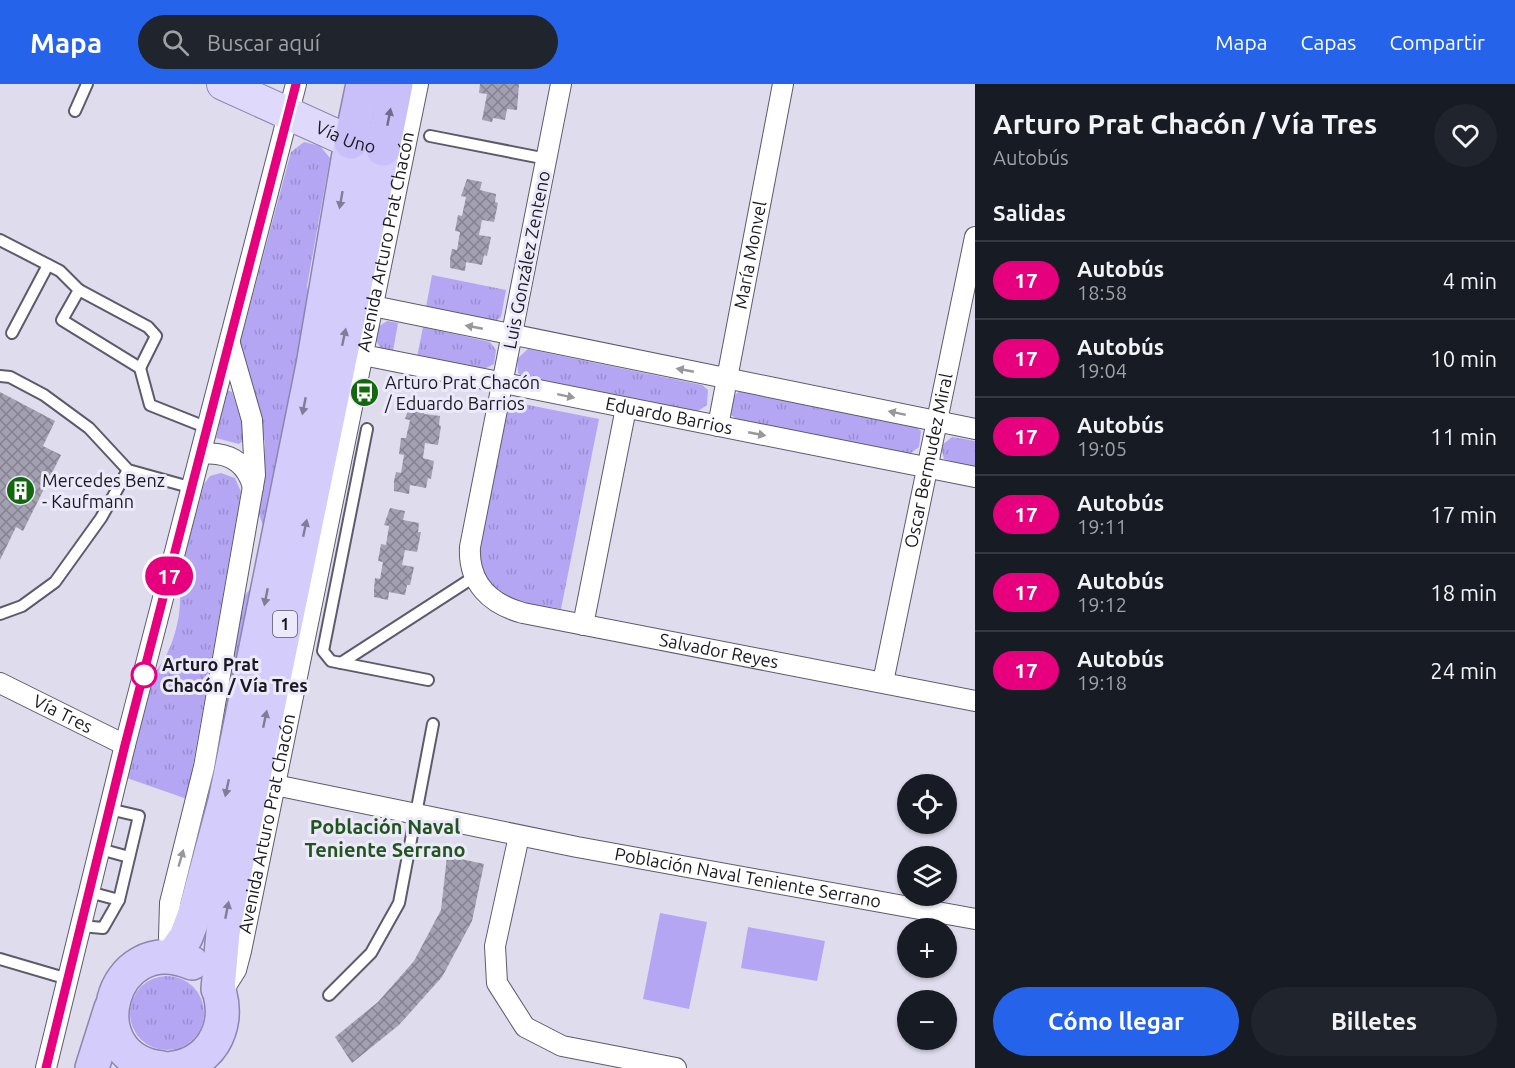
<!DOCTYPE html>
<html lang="es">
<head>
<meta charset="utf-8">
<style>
  :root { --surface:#171b24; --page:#20242c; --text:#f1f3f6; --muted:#9ea1a6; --line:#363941; --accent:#2563eb }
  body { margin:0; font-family:Ubuntu,sans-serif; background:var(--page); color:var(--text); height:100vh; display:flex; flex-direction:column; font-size:22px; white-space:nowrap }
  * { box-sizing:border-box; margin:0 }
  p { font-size:20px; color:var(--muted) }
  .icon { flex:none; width:33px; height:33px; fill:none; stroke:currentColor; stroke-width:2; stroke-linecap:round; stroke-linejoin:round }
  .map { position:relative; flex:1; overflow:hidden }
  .sheet { display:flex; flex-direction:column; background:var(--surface); width:540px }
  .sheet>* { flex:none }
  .badge { padding:0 12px; border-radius:20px; font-size:21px; line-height:39px }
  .tools { position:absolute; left:897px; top:690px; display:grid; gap:12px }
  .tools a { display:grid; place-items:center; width:60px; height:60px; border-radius:50%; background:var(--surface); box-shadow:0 2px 4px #0004; font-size:30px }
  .map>.badge { position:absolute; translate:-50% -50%; box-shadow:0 0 0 3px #fff }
  h2 { padding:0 18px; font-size:22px; line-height:54px }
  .round { display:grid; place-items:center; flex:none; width:63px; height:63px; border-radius:32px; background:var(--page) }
  .overview { display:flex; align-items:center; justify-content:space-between; height:102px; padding:0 18px }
  h1 { font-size:28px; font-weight:700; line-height:45px }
  .cta { display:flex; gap:12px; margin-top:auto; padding:12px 18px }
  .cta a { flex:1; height:69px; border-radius:36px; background:var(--accent); color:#fff; font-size:24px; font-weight:700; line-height:69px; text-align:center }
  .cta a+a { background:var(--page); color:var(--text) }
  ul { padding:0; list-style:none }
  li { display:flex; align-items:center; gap:18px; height:78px; padding:0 18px; border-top:2px solid var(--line) }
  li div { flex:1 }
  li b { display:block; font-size:22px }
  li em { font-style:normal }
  li .badge { min-width:66px; font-weight:700; text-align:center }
  header { display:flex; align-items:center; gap:36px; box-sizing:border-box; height:84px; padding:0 30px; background:var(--accent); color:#fff }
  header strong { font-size:28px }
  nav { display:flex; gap:33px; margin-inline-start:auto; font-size:21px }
  .search { width:420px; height:54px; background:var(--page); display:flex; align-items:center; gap:15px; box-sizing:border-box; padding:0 21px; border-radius:33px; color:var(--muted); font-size:22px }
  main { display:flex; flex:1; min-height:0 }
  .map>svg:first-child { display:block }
  .grass { fill:url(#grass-tufts) }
  .pitch { fill:#b4a6f3 }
  .building { fill:url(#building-cross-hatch) }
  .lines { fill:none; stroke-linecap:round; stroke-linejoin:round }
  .service-casing { stroke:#5d5b6a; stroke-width:14 }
  .minor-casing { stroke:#5d5b6a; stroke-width:22 }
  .primary-casing { stroke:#8c85ad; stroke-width:34 }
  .trunk-casing { stroke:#8c85ad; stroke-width:36 }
  .motorway-casing { stroke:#8c85ad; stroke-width:36 }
  .service { stroke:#fff; stroke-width:10 }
  .minor { stroke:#fff; stroke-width:20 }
  .primary { stroke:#dfd9fb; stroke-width:32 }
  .trunk { stroke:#d4ccfa; stroke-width:33 }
  .motorway { stroke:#c9bff9; stroke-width:33 }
  .oneway { fill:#726c8c }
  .oneway2 { fill:#817c98 }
  .oneway3 { fill:#98989b }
  .line-casing { stroke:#fff; stroke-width:14 }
  .line { stroke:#e6007e; stroke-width:9 }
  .stop-dot { fill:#fff; stroke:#e6007e; stroke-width:3 }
  .labels { text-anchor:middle; stroke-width:6; stroke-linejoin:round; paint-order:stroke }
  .shield { fill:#ece9fb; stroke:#5a5862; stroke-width:1.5 }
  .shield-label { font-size:16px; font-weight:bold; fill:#1b1a20 }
  .street-label { font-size:18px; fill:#1b1a20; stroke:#ece9fb }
  .poi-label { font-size:18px; fill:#1b1a20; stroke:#ece9fb; text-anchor:start }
  .stop-label { font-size:18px; font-weight:bold; fill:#1b1a20; stroke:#ece9fb; text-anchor:start }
  .neighbourhood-label { font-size:20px; font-weight:bold; fill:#22541e; stroke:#ece9fb }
</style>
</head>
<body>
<header>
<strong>Mapa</strong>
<div class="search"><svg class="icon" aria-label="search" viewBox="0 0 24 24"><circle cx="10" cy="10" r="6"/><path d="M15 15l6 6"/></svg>Buscar aquí</div>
<nav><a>Mapa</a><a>Capas</a><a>Compartir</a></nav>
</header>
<main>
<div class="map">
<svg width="975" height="984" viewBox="0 0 975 984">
  <defs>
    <pattern id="grass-tufts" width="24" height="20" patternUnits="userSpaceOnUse" patternTransform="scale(1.5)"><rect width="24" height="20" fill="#b4a6f3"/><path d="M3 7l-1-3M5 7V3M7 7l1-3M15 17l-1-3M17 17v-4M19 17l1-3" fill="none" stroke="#9a8ed0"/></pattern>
    <pattern id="building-cross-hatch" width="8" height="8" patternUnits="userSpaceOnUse" patternTransform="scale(1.5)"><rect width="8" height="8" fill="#a3a1b1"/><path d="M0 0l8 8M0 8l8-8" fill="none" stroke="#848290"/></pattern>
  </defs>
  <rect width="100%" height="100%" fill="#dfdcee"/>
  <!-- grass -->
  <g class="grass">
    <polygon points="304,58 320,62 330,74 307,202 310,221 216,711 209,710 242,515 250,505 263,442 258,427 264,397 265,358 240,265 241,255 291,68"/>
    <polygon points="432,191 506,206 501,233 496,237 426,223"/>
    <polygon points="387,237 398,239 393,267 381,265 374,253 375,245"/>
    <polygon points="423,243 490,258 496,266 494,280 482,286 417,273"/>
    <polygon points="528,265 702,301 708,306 707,321 695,329 524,294 518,289 517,275"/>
    <polygon points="227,306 232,308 247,354 239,360 216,354"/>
    <path d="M740 307 915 342 921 347 919 363 908 371 737 335 731 331C728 320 731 313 740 307Z"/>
    <path d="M508 317 599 335 561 525C517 517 486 521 479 469Z"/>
    <polygon points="952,353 975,357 975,385 944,375 941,362"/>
    <path d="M221 389 235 394 241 408 187 715 127 694 155 588C174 567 185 523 178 496L204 400 210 392Z"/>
    <circle cx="167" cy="929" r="37"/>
  </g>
  <!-- pitch -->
  <g class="pitch">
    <polygon points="660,829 707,838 689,925 643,915"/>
    <polygon points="748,843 825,857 817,897 741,884"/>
  </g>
  <!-- building -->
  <g class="building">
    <polygon points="480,0 519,0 517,26 507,25 505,36 493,34 492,38 482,36 487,10 479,9"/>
    <polygon points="467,95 482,98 480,106 496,110 495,118 498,119 494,138 482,136 479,151 491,153 487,172 484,171 482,181 466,178 465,187 450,184 450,175 452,165 457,166 460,148 455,147 458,131 462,132 466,113 461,112"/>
    <polygon points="0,308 55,337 43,362 61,371 23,447 16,443 0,476"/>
    <polygon points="411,318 425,320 424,330 440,332 439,341 441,342 438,361 425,359 423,374 434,377 431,395 428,394 426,404 410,401 409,410 394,407 394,397 396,388 401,389 404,371 399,370 401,354 406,354 410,336 405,335"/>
    <polygon points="390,424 405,427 403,436 419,439 418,448 421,448 417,468 405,466 402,481 414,483 410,501 407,501 405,511 389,508 388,516 374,513 374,504 375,494 380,495 383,478 378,477 381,460 386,461 389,442 384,441"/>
    <polygon points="447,772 484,780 472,837 442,893 399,941 352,979 335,953 378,918 414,877 441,826"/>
  </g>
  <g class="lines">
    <defs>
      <g id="service">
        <polyline points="75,27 87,0"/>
        <polyline points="430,52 547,75"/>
        <polyline points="0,156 60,187 79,206 62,236 140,284 150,321 208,344"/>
        <polyline points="79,206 148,243 156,252 140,284"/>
        <polyline points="12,249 48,181"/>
        <polyline points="0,292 10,293 44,311 89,344 128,386 193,404"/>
        <polyline points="367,345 323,567 331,577 428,596"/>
        <polyline points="0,530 22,522 55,498 101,434 128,386"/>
        <polyline points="341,579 474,493"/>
        <polyline points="100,765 129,773"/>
        <polyline points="89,808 119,816 139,732 109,725"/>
        <polyline points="81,842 103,844 119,816"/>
        <polyline points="0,875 68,895"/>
        <polyline points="329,911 371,869 399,819 433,640"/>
      </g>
      <g id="minor">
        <path id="s1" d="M561 0 470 463C468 499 490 520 523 529L975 617"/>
        <polyline points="373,222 975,345"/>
        <path id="s2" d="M363 271 975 393"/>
        <path id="s3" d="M718 342 783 0"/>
        <path d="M201 370C227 367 246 377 253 403"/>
        <polyline points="583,541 626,324"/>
        <path id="s4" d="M883 598 975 153"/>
        <path id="s5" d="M0 599 125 661"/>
        <path id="s6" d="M275 701 577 763 975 835"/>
        <polyline points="519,752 495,862 497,899 525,943 562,962 676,984"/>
        <polyline points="172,873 169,853 170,819 204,683 255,391 252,336 230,260"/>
        <path id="s7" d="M224 905 236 886 241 867 418 0"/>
        <polyline points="46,984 125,661 296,0"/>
      </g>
      <g id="primary">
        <path id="s8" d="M223 0 351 58 377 64"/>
      </g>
      <g id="trunk">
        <polyline points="172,873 186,853 194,832 225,717 313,281 351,58"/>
        <polyline points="218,905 223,848 248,721 383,65"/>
        <polyline points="92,984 111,924"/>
        <path d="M162 984C77 975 109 844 192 879"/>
        <path d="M173 984C210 979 229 945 220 910"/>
      </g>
      <g id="motorway">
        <polyline points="351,58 363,0"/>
        <polyline points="383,65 396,0"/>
      </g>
    </defs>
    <!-- service casing -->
    <use href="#service" class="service-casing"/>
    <!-- minor casing -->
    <use href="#minor" class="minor-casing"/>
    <!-- primary casing -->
    <use href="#primary" class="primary-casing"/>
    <!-- trunk casing -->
    <use href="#trunk" class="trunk-casing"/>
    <!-- motorway casing -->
    <use href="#motorway" class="motorway-casing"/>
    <!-- service -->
    <use href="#service" class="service"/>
    <!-- minor -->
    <use href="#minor" class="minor"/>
    <!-- primary -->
    <use href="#primary" class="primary"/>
    <!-- trunk -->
    <use href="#trunk" class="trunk"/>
    <!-- motorway -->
    <use href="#motorway" class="motorway"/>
  </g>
  <!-- one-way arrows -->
  <defs><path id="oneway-solid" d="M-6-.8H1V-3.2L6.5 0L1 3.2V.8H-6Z" transform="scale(1.5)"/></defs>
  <use class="oneway" href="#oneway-solid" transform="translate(389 33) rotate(-79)"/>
  <g class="oneway2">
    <use href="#oneway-solid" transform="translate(341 116) rotate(100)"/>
    <use href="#oneway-solid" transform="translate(344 253) rotate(-78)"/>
    <use href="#oneway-solid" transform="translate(304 322) rotate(101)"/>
    <use href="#oneway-solid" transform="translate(305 444) rotate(-78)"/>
    <use href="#oneway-solid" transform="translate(266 513) rotate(101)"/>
    <use href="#oneway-solid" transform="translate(265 635) rotate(-78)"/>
    <use href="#oneway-solid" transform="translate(227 704) rotate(102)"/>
    <use href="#oneway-solid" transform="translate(227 826) rotate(-79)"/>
  </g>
  <g class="oneway3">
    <use href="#oneway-solid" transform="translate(474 243) rotate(-169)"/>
    <use href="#oneway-solid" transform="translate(685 286) rotate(-169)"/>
    <use href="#oneway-solid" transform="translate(566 312) rotate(12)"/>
    <use href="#oneway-solid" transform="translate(897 329) rotate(-168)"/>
    <use href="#oneway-solid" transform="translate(757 350) rotate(11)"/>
    <use href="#oneway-solid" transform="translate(181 774) rotate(-74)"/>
  </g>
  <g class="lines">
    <defs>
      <polyline id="line" points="46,984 125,661 296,0"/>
    </defs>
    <!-- line casing -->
    <use href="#line" class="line-casing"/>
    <!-- line -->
    <use href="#line" class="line"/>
  </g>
  <!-- icons -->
  <defs>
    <symbol id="bus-disc" viewBox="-11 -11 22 22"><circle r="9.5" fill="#13680d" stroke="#ece9fb"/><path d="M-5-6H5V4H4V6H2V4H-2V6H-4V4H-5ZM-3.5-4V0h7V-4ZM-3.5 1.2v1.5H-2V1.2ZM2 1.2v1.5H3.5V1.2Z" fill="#fff"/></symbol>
    <symbol id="building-disc" viewBox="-11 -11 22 22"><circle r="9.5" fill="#13680d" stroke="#ece9fb"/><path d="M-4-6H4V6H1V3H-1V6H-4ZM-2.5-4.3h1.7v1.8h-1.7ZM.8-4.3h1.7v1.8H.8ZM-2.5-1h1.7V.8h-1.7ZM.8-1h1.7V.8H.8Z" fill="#fff"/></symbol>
  </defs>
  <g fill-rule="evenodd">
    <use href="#bus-disc" x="348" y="292" width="33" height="33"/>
    <use href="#building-disc" x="4" y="390" width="33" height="33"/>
  </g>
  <!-- markers -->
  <circle class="stop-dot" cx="144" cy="591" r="12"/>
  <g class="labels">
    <!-- shield labels -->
    <rect class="shield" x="273" y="527" width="24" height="26" rx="4.5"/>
    <g class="shield-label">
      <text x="285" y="546">1</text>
    </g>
    <!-- street labels -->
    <g class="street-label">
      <text dy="6" stroke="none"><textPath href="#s8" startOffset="134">Vía Uno</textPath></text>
      <text dy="6" stroke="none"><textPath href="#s7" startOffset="766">Avenida Arturo Prat Chacón</textPath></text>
      <text dy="6" stroke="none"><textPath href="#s3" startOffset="174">María Monvel</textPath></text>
      <text transform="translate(527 176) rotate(-79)" y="6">Luis González Zenteno</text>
      <text dy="6" stroke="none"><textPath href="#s2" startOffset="312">Eduardo Barrios</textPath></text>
      <text dy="6" stroke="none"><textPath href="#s4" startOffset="226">Oscar Bermudez Miral</textPath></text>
      <text dy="6" stroke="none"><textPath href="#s1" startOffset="764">Salvador Reyes</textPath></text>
      <text dy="6" stroke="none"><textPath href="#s5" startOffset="70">Vía Tres</textPath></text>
      <text dy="6" stroke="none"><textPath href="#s7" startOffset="172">Avenida Arturo Prat Chacón</textPath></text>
      <text dy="6" stroke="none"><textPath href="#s6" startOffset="482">Población Naval Teniente Serrano</textPath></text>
    </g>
    <!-- poi labels -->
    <g class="poi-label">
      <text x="385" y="305">Arturo Prat Chacón<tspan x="385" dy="21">/ Eduardo Barrios</tspan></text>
      <text x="42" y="403">Mercedes Benz<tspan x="42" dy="21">- Kaufmann</tspan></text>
    </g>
    <!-- stop labels -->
    <g class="stop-label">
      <text x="162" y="587">Arturo Prat<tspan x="162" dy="21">Chacón / Vía Tres</tspan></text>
    </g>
    <!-- neighbourhood labels -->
    <g class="neighbourhood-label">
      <text x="385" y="750">Población Naval<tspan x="385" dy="23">Teniente Serrano</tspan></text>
    </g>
  </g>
</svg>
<div class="tools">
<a><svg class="icon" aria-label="locate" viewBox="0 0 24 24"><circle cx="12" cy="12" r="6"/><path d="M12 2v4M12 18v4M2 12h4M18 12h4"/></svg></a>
<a><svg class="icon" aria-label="layers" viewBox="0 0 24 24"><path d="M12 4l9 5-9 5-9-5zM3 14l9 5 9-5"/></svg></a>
<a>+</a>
<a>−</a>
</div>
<b class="badge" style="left:169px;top:492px;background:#e6007e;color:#fff">17</b>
</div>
<section class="sheet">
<div class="overview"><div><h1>Arturo Prat Chacón / Vía Tres</h1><p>Autobús</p></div><a class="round"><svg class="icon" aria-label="heart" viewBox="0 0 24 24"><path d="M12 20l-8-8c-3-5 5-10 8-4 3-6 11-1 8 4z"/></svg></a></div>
<h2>Salidas</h2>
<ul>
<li><span class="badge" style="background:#e6007e;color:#fff">17</span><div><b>Autobús</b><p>18:58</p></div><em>4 min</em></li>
<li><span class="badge" style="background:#e6007e;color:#fff">17</span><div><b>Autobús</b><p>19:04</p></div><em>10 min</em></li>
<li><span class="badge" style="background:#e6007e;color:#fff">17</span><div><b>Autobús</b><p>19:05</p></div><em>11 min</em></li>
<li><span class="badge" style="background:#e6007e;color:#fff">17</span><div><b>Autobús</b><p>19:11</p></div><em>17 min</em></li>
<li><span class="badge" style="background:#e6007e;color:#fff">17</span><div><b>Autobús</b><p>19:12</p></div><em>18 min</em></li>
<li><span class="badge" style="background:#e6007e;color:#fff">17</span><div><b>Autobús</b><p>19:18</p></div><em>24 min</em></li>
</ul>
<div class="cta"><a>Cómo llegar</a><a>Billetes</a></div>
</section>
</main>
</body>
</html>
